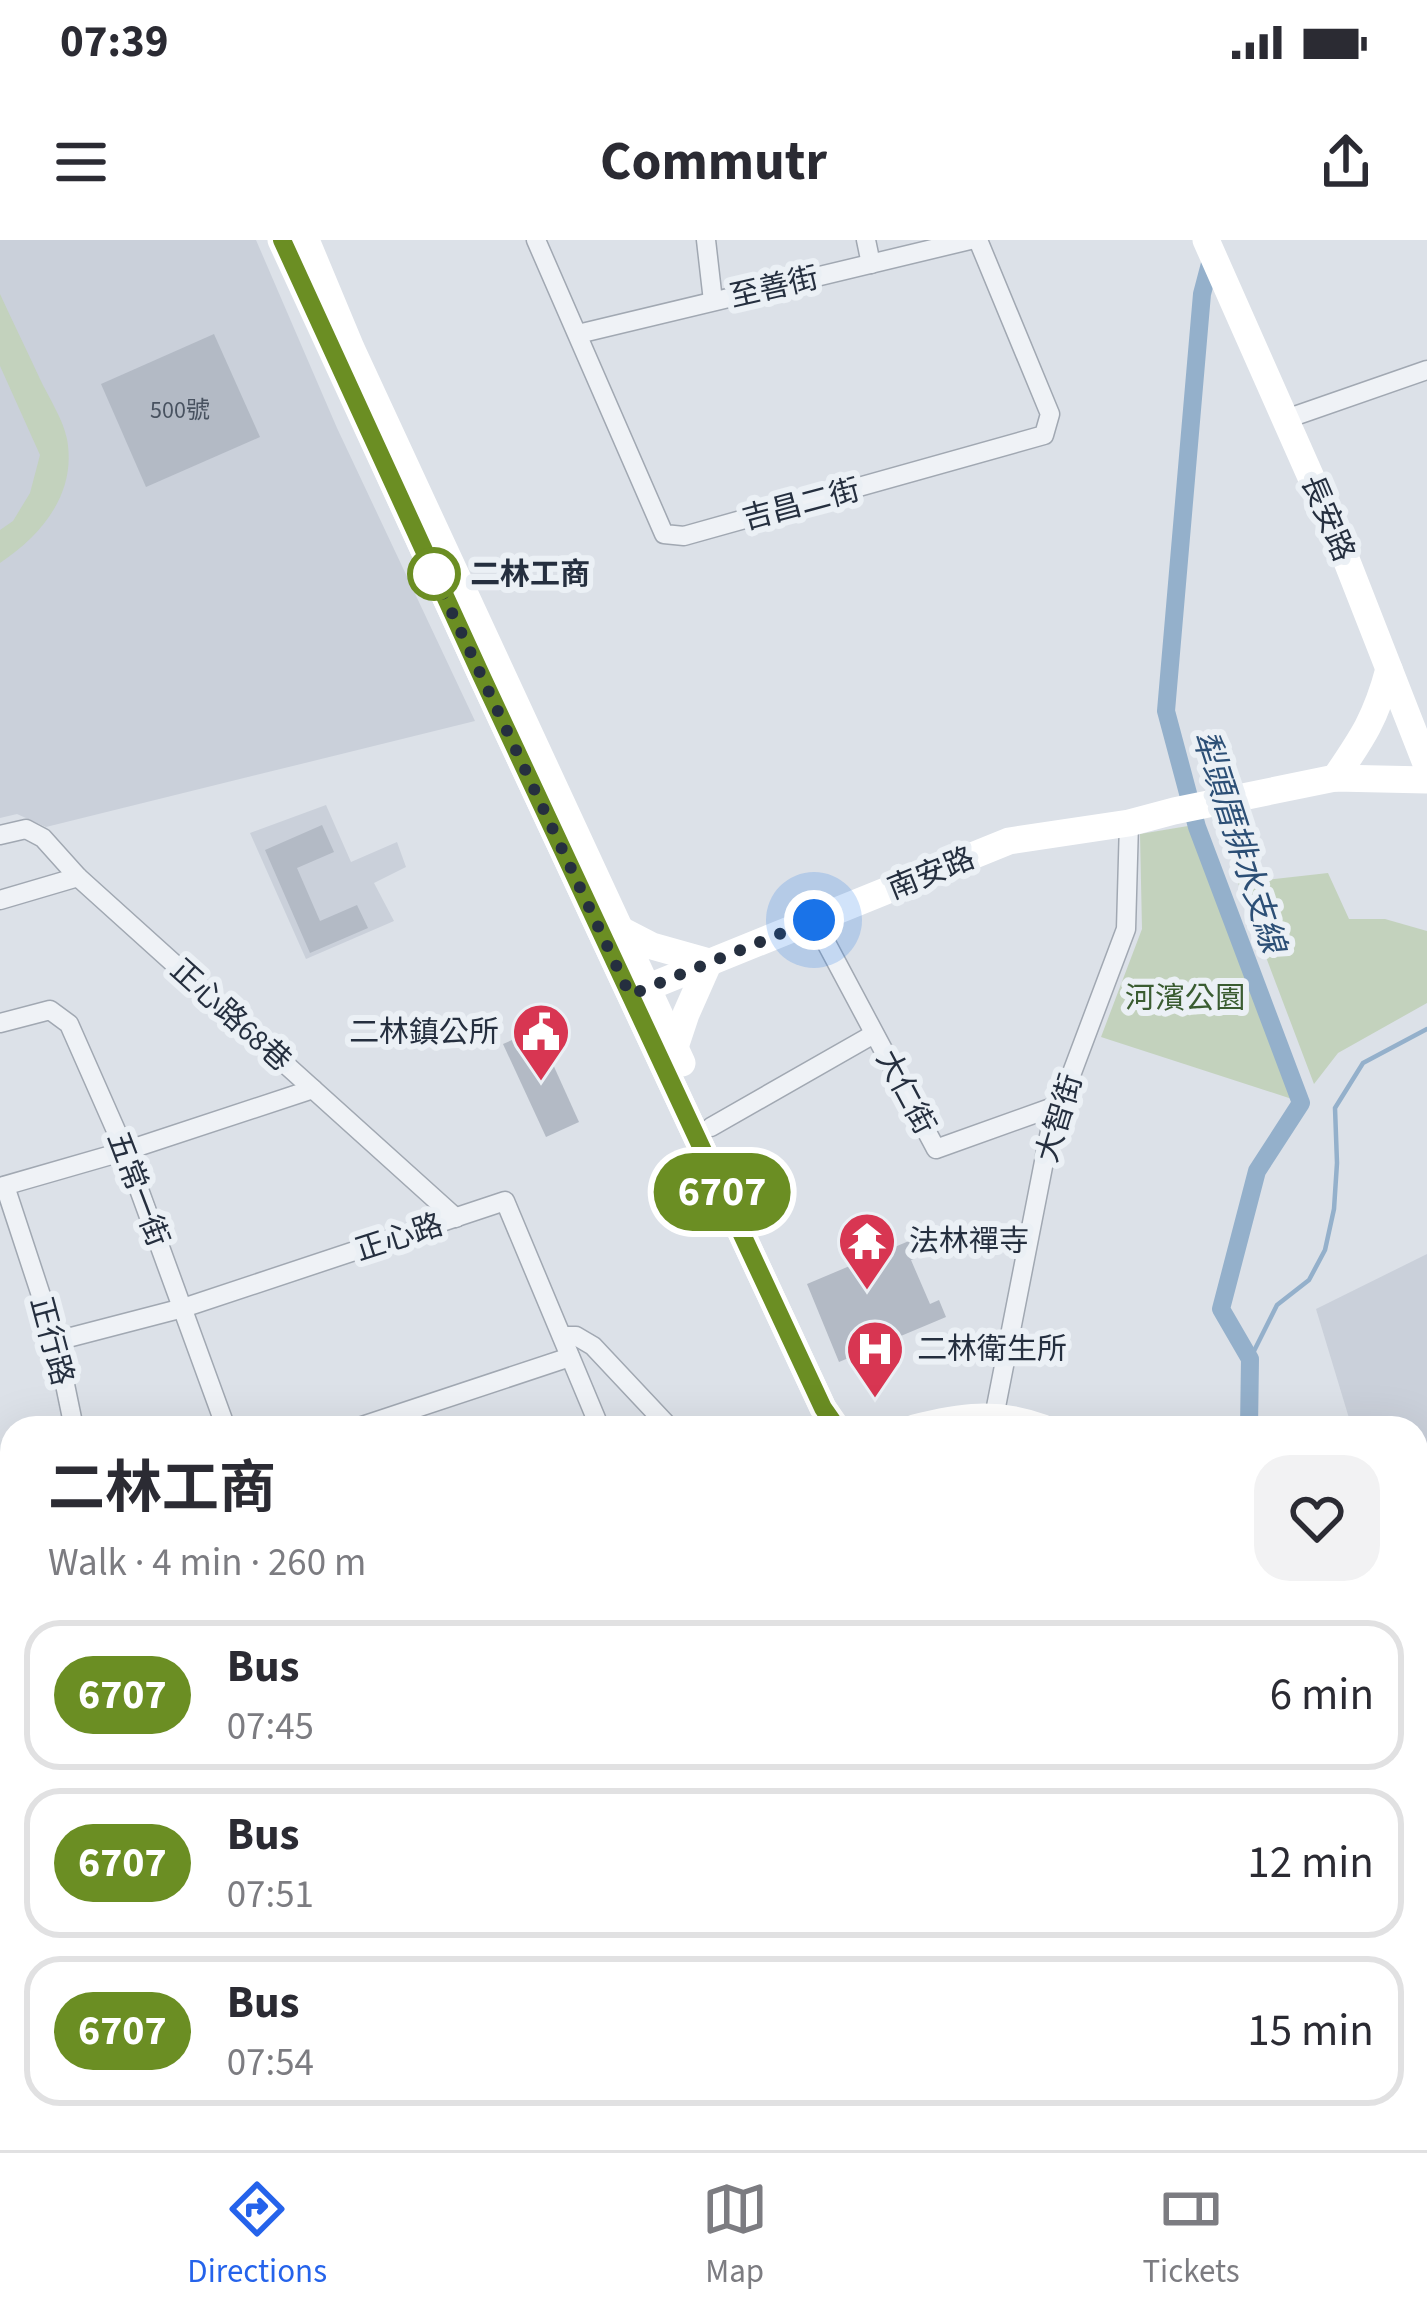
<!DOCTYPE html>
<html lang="en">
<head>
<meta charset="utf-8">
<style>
  :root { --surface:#fff; --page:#f2f2f3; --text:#2b2b33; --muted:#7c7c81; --line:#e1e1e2; --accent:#2563eb }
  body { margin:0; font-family:"Source Sans 3","Noto Sans TC",sans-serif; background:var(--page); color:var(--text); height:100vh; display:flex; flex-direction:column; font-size:45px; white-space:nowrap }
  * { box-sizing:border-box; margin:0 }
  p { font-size:39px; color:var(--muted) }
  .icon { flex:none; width:66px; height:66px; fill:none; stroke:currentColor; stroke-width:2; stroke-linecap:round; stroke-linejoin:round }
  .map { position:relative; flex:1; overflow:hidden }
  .panel { position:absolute; left:0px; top:1176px; width:1428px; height:735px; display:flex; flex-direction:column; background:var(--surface); border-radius:36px 36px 0 0; box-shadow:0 12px 48px #0002 }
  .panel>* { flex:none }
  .badge { padding:0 24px; border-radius:39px; font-size:42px; line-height:78px }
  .you { position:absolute; width:60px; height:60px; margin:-30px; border:9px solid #fff; border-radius:50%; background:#1a73e8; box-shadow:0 0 0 18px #1a73e833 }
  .map>.badge { position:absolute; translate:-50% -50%; box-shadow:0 0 0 6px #fff }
  .round { display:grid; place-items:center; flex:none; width:126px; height:126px; border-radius:36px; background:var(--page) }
  .headline { display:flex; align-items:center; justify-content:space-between; height:204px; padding:0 48px }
  h1 { font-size:57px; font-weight:700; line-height:90px }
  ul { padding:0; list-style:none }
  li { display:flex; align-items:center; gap:36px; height:150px; margin:0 24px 18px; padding:0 24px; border:6px solid var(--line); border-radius:36px }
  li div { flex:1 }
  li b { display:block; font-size:45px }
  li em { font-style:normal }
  li .badge { min-width:132px; font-weight:700; text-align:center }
  .status { display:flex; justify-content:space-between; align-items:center; height:84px; padding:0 60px; background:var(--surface); direction:ltr }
  .status svg { height:33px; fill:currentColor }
  header { display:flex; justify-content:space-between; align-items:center; height:156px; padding:0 48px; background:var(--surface); font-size:54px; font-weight:700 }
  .dock { display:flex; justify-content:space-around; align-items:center; height:168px; border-top:3px solid var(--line); background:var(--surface); font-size:33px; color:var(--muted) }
  .dock a { display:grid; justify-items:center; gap:6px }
  .dock .active { color:var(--accent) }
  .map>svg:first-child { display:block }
  .built { fill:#cad0da }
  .green { fill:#c3d2bd }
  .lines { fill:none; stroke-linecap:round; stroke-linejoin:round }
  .stream { stroke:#94b0cb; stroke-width:4.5 }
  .canal { stroke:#94b0cb; stroke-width:18 }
  .building { fill:#b3bac5 }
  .street-casing { stroke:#a1a8b2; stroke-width:21 }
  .street { stroke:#eff2f6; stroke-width:18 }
  .secondary { stroke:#fff; stroke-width:27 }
  .line-casing { stroke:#fff; stroke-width:27 }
  .line { stroke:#6b8e23; stroke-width:18 }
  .walk { stroke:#252f3f; stroke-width:12; stroke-dasharray:0 21.6 }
  .stop-dot { fill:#fff; stroke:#6b8e23; stroke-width:6 }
  .labels { text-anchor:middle; stroke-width:12; stroke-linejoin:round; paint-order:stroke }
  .number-label { font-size:24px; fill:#485260 }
  .street-label { font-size:30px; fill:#252f3f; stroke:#ebf0f5 }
  .stop-label { font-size:30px; font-weight:bold; fill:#252f3f; stroke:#ebf0f5; text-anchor:start }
  .park-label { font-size:30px; fill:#3a5c31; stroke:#ebf0f5 }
  .poi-label { font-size:30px; fill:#252f3f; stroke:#ebf0f5; text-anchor:start }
  .water-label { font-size:33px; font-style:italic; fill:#2c4f76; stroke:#ebf0f5 }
</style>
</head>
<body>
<div class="status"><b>07:39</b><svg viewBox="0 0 49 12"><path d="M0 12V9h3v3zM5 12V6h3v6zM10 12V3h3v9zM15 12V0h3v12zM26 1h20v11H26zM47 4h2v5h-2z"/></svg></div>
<header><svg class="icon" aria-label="menu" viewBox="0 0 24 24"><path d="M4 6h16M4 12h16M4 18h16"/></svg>Commutr<svg class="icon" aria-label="share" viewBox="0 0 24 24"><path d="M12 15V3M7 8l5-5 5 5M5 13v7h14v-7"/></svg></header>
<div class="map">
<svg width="1427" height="1910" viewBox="0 0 1427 1910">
  <rect width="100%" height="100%" fill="#dce1e8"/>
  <!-- built -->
  <g class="built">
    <polygon points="0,0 256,0 337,188 475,481 46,587 17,574 0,578"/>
    <polygon points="326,565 351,622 397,602 406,627 374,643 394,681 306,719 250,593"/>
    <polygon points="1427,1014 1427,1481 1416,1470 1416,1437 1422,1430 1416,1409 1416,1188 1352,1188 1316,1069"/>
  </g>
  <!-- green -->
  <g class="green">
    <path d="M0 54C13 82 27 111 40 139 49 158 63 179 67 199 77 253 42 295 0 323V290L13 281 30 253 40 215 0 126Z"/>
    <polygon points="1188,586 1292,859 1101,797 1142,689 1140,594"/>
    <polygon points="1328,633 1349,679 1385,679 1427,691 1427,763 1338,813 1314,844 1238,643"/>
  </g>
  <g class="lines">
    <!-- stream -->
    <polyline class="stream" points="1250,1119 1277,1065 1309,1040 1325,1010 1334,969 1337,923 1335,868 1363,823 1427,789"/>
    <!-- canal -->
    <g class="canal">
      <polyline points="1212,16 1202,54 1166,471 1197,587 1301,863 1257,931 1221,1069 1250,1119 1249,1188"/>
      <polyline points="1416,1836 1427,1842"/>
    </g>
  </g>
  <!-- building -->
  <g class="building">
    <polygon points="214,94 260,197 146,247 101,144"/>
    <polygon points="322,585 334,612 297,628 320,681 357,665 368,688 310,713 265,610"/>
    <polygon points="537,789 579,882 546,897 503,804"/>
    <polygon points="916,998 923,1015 911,1020 930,1064 939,1060 946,1077 839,1122 807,1044"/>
  </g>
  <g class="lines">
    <defs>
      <g id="street">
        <polyline points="536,0 664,294 684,296 1044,195 1050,174 978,0"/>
        <polyline points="706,0 713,61"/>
        <polyline points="866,0 871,24"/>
        <polyline points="578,94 970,0"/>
        <polyline points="1286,179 1427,130"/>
        <polyline points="0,595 26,589 43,598 78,637 456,978"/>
        <polyline points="0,660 78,637"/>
        <polyline points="814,680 936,909 1059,865"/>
        <polyline points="0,783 50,770 69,784 125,911 226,1188"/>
        <polyline points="711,887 874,794"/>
        <polyline points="5,946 56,1101 74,1188"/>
        <polyline points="0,947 125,911 313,849"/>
        <polyline points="562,1096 576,1096 593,1106 670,1188"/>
        <polyline points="56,1101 183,1068 505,961 600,1188"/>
        <polyline points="994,1177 1050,891 1126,689 1129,583"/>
        <polyline points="356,1188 570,1117"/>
        <polyline points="0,1630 12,1629"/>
        <polyline points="1416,1729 1427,1719"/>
        <polyline points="1416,1855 1427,1863"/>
        <polyline points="82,1899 84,1910"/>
        <polyline points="248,1899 250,1910"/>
        <polyline points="560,1899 567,1910"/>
        <polyline points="899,1899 907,1910"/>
        <polyline points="472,1910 487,1899"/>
      </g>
    </defs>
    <!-- street casing -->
    <use href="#street" class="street-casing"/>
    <!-- street -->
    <use href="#street" class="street"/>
    <!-- secondary -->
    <g class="secondary">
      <polyline points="281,0 502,480 823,1168 836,1188"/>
      <polyline points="306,0 351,108 682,823"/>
      <polyline points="1206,0 1337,296 1427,526"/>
      <path d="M1335 538C1363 497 1376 478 1389 429"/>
      <polyline points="621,690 652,706 709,722 686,774 675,807"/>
      <polyline points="634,753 1009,601 1129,583 1174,571 1335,538 1427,540"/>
      <path d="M914 1188C960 1176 998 1171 1043 1188"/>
      <polyline points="0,1416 12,1416"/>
      <polyline points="1416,1482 1427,1493"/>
      <polyline points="1241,1899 1250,1910"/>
    </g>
  </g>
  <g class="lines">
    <defs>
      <polyline id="line" points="282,0 482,437 823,1168 837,1188"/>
    </defs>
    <!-- line casing -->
    <use href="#line" class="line-casing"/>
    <!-- line -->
    <use href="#line" class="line"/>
    <!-- walk -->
    <polyline class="walk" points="434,334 630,755 814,680"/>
  </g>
  <!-- icons -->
  <defs>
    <symbol id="civic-pin" viewBox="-11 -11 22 30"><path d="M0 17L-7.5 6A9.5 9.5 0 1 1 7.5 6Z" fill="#d83652" stroke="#ebf0f5"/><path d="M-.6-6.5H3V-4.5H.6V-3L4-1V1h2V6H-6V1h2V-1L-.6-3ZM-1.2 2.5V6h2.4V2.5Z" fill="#fff"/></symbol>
    <symbol id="temple-pin" viewBox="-11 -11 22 30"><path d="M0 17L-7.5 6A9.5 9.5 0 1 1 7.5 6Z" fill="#d83652" stroke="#ebf0f5"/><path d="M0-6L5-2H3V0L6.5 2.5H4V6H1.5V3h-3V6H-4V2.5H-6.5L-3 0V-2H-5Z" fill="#fff"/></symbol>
    <symbol id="hospital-pin" viewBox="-11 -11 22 30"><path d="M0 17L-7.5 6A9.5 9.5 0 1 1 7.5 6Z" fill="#d83652" stroke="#ebf0f5"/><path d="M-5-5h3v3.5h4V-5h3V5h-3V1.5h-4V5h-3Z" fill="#fff"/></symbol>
  </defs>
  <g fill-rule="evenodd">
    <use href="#civic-pin" x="508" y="759" width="66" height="90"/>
    <use href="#temple-pin" x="834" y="968" width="66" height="90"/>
    <use href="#hospital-pin" x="842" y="1076" width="66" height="90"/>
  </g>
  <!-- markers -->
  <circle class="stop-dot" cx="434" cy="334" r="24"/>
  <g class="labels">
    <!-- number labels -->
    <g class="number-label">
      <text x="180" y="178">500號</text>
    </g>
    <!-- street labels -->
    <g class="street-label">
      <text transform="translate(774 47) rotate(-13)" y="10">至善街</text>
      <text transform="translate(801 264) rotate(-15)" y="10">吉昌二街</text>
      <text transform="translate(1328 278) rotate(67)" y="10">長安路</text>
      <text transform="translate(931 633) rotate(-22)" y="10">南安路</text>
      <text transform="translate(231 775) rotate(42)" y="10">正心路68巷</text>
      <text transform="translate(906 852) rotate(62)" y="10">大仁街</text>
      <text transform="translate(1059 878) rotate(-73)" y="10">大智街</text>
      <text transform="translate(138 949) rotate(69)" y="10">五常一街</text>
      <text transform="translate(399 997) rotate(-18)" y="10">正心路</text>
      <text transform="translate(52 1101) rotate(75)" y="10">正行路</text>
    </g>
    <!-- stop labels -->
    <g class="stop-label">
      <text x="470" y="344">二林工商</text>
    </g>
    <!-- park labels -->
    <g class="park-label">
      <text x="1185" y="768">河濱公園</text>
    </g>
    <!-- poi labels -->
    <g class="poi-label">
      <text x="499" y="802" text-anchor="end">二林鎮公所</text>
      <text x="909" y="1011">法林禪寺</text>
      <text x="917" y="1119">二林衛生所</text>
    </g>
    <!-- water labels -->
    <g class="water-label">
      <text transform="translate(1240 601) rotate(72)" y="12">犁頭厝排水支線</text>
    </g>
  </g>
</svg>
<div class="you" style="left:814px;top:680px"></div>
<b class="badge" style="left:722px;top:952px;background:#6b8e23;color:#fff">6707</b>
<section class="panel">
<div class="headline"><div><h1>二林工商</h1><p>Walk · 4 min · 260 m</p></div><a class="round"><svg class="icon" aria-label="heart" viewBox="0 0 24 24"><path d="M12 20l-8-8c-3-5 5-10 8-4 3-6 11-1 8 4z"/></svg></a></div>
<ul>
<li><span class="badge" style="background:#6b8e23;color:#fff">6707</span><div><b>Bus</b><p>07:45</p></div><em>6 min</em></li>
<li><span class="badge" style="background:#6b8e23;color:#fff">6707</span><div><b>Bus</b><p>07:51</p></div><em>12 min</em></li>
<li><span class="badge" style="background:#6b8e23;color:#fff">6707</span><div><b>Bus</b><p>07:54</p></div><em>15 min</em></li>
</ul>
</section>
</div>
<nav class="dock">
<a class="active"><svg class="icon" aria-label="directions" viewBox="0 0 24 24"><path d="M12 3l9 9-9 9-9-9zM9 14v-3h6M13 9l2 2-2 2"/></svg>Directions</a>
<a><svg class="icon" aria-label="map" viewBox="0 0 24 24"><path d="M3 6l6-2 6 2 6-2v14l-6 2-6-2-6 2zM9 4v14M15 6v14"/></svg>Map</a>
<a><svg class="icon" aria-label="tickets" viewBox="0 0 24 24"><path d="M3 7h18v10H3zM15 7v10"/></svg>Tickets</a>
</nav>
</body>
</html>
